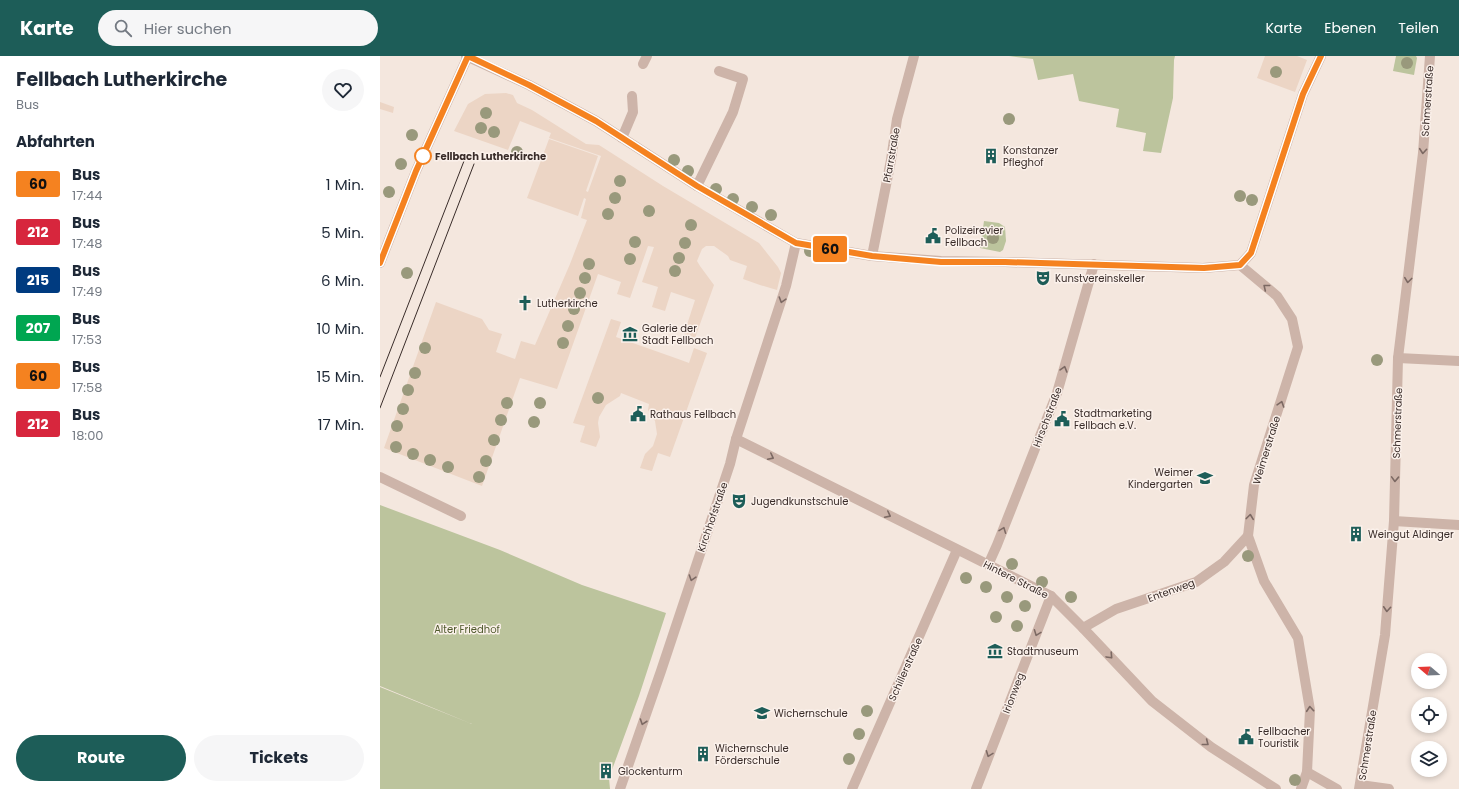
<!DOCTYPE html>
<html lang="de">
<head>
<meta charset="utf-8">
<style>
  :root { --surface:#fff; --page:#f6f6f7; --text:#1f2937; --muted:#747a83; --accent:#1d5d58 }
  body { margin:0; font-family:Poppins,sans-serif; background:var(--page); color:var(--text); height:100vh; display:flex; flex-direction:column; font-size:15px; white-space:nowrap }
  * { box-sizing:border-box; margin:0 }
  p { font-size:13px; color:var(--muted) }
  .icon { flex:none; width:22px; height:22px; fill:none; stroke:currentColor; stroke-width:2; stroke-linecap:round; stroke-linejoin:round }
  .map { position:relative; flex:1; overflow:hidden }
  .details { display:flex; flex-direction:column; background:var(--surface); width:380px }
  .details>* { flex:none }
  .badge { padding:0 8px; border-radius:3px; font-size:14px; line-height:26px }
  .needle { width:26px; rotate:289deg }
  .buttons { position:absolute; left:1031px; top:597px; display:grid; gap:8px }
  .buttons a { display:grid; place-items:center; width:36px; height:36px; border-radius:50%; background:var(--surface); box-shadow:0 2px 6px #0003; font-size:20px }
  .map>.badge { position:absolute; translate:-50% -50%; box-shadow:0 0 0 2px #fff }
  h2 { padding:0 16px; font-size:15px; line-height:36px }
  .round { display:grid; place-items:center; flex:none; width:42px; height:42px; border-radius:21px; background:var(--page) }
  .overview { display:flex; align-items:center; justify-content:space-between; height:68px; padding:0 16px }
  h1 { font-size:19px; font-weight:700; line-height:30px }
  .primary-button { display:flex; gap:8px; margin-top:auto; padding:8px 16px }
  .primary-button a { flex:1; height:46px; border-radius:24px; background:var(--accent); color:#fff; font-size:16px; font-weight:700; line-height:46px; text-align:center }
  .primary-button a+a { background:var(--page); color:var(--text) }
  ul { padding:0; list-style:none }
  li { display:flex; align-items:center; gap:12px; height:48px; padding:0 16px }
  li div { flex:1 }
  li b { display:block; font-size:15px }
  li em { font-style:normal }
  li .badge { min-width:44px; font-weight:700; text-align:center }
  header { display:flex; align-items:center; gap:24px; box-sizing:border-box; height:56px; padding:0 20px; background:var(--accent); color:#fff }
  header strong { font-size:19px }
  nav { display:flex; gap:22px; margin-inline-start:auto; font-size:14px }
  .search { width:280px; height:36px; background:var(--page); display:flex; align-items:center; gap:10px; box-sizing:border-box; padding:0 14px; border-radius:22px; color:var(--muted); font-size:15px }
  main { display:flex; flex:1; min-height:0 }
  .map>svg:first-child { display:block }
  .green { fill:#bcc49d }
  .plaza { fill:#ecd5c5 }
  .lines { fill:none; stroke-linecap:round; stroke-linejoin:round }
  .service { stroke:#cdb4a9; stroke-width:10 }
  .minor { stroke:#cdb4a9; stroke-width:10 }
  .tertiary { stroke:#cdb4a9; stroke-width:10 }
  .tram { stroke:#392c29; stroke-width:1 }
  .tree { fill:#99997c }
  .oneway { stroke:#7c6963 }
  .line-casing { stroke:#fff; stroke-width:9 }
  .line { stroke:#f58220; stroke-width:6 }
  .stop-dot { fill:#fff; stroke:#f58220; stroke-width:2 }
  .labels { text-anchor:middle; stroke-width:3; stroke-linejoin:round; paint-order:stroke }
  .street-label { font-size:10px; fill:#392c29; stroke:#fbf1eb }
  .poi-label { font-size:10px; fill:#392c29; stroke:#fbf1eb; text-anchor:start }
  .stop-label { font-size:10px; font-weight:bold; fill:#392c29; stroke:#fbf1eb; text-anchor:start }
  .park-label { font-size:10px; fill:#4f592c; stroke:#fbf1eb }
</style>
</head>
<body>
<header>
<strong>Karte</strong>
<div class="search"><svg class="icon" aria-label="search" viewBox="0 0 24 24"><circle cx="10" cy="10" r="6"/><path d="M15 15l6 6"/></svg>Hier suchen</div>
<nav><a>Karte</a><a>Ebenen</a><a>Teilen</a></nav>
</header>
<main>
<section class="details">
<div class="overview"><div><h1>Fellbach Lutherkirche</h1><p>Bus</p></div><a class="round"><svg class="icon" aria-label="heart" viewBox="0 0 24 24"><path d="M12 20l-8-8c-3-5 5-10 8-4 3-6 11-1 8 4z"/></svg></a></div>
<h2>Abfahrten</h2>
<ul>
<li><span class="badge" style="background:#f58220;color:#111">60</span><div><b>Bus</b><p>17:44</p></div><em>1 Min.</em></li>
<li><span class="badge" style="background:#d7263d;color:#fff">212</span><div><b>Bus</b><p>17:48</p></div><em>5 Min.</em></li>
<li><span class="badge" style="background:#003b80;color:#fff">215</span><div><b>Bus</b><p>17:49</p></div><em>6 Min.</em></li>
<li><span class="badge" style="background:#00a651;color:#fff">207</span><div><b>Bus</b><p>17:53</p></div><em>10 Min.</em></li>
<li><span class="badge" style="background:#f58220;color:#111">60</span><div><b>Bus</b><p>17:58</p></div><em>15 Min.</em></li>
<li><span class="badge" style="background:#d7263d;color:#fff">212</span><div><b>Bus</b><p>18:00</p></div><em>17 Min.</em></li>
</ul>
<div class="primary-button"><a>Route</a><a>Tickets</a></div>
</section>
<div class="map">
<svg width="1079" height="733" viewBox="0 0 1079 733">
  <rect width="100%" height="100%" fill="#f4e7de"/>
  <!-- green -->
  <g class="green">
    <polygon points="629,0 795,0 794,4 793,42 781,97 763,95 766,77 736,71 739,53 699,45 693,18 658,24 653,3"/>
    <polygon points="1016,0 1036,0 1037,2 1034,19 1013,15"/>
    <polygon points="604,165 619,167 625,171 626,185 623,194 620,196 600,192"/>
    <polygon points="0,449 120,494 202,529 286,557 259,640 229,722 230,733 0,733 0,631 92,668 0,630"/>
  </g>
  <!-- plaza -->
  <g class="plaza">
    <polygon points="885,0 917,0 927,4 915,36 877,22"/>
    <polygon points="126,37 133,39 137,47 152,54 206,88 219,89 283,130 379,187 398,211 401,217 397,234 380,229 363,223 367,210 350,204 348,200 334,190 326,190 322,193 317,205 320,210 334,229 315,282 304,278 315,244 291,236 285,255 272,251 278,231 262,226 274,191 268,190 250,242 237,238 241,226 218,218 177,333 140,322 102,430 4,392 56,246 102,263 109,274 122,278 116,296 135,303 141,285 155,289 190,208 207,164 201,162 206,143 204,142 198,160 147,142 169,83 218,100 206,135 208,136 221,100 169,82 171,77 140,65 128,94 74,75 88,48 105,38"/>
    <polygon points="0,46 14,51 13,57 0,53"/>
    <polygon points="231,263 241,266 236,281 301,304 309,307 314,292 327,297 290,401 278,397 272,415 260,412 265,398 273,390 277,378 275,365 268,354 269,348 241,337 240,340 226,349 219,361 218,367 220,381 216,391 200,386 205,370 193,367"/>
  </g>
  <g class="lines">
    <!-- service -->
    <g class="service">
      <polyline points="263,8 267,0"/>
      <polyline points="242,82 253,56 252,40"/>
      <polyline points="317,130 353,56 363,23 339,15"/>
      <polyline points="0,421 81,460"/>
    </g>
    <!-- minor -->
    <g class="minor">
      <polyline points="492,200 511,104 517,63 534,0"/>
      <polyline points="860,209 897,240 912,263 918,291 874,429 868,480 884,525 918,582 930,654 927,716 921,733"/>
      <polyline points="1018,302 1079,305"/>
      <polyline points="356,383 671,540 703,572 772,645 831,691 896,733"/>
      <polyline points="1014,465 1079,469"/>
      <polyline points="608,509 617,489 677,337 714,208"/>
      <polyline points="703,572 736,553 816,526 844,506 868,480"/>
      <polyline points="927,716 957,733"/>
      <polyline points="980,729 1009,733"/>
      <polyline points="240,733 281,615 350,408 356,383 406,230 416,187"/>
      <polyline points="472,733 577,494"/>
      <polyline points="596,733 671,540"/>
      <polyline points="979,733 1005,579 1014,465 1018,302 1043,97 1050,0"/>
    </g>
    <!-- tertiary -->
    <g class="tertiary">
      <polyline points="86,0 149,29 216,65 317,130 416,187 492,200 561,205 625,206 823,212 860,209 871,197 923,38 941,0"/>
      <polyline points="0,207 36,115 88,0"/>
    </g>
    <!-- tram -->
    <g class="tram">
      <polyline points="0,321 84,105"/>
      <polyline points="0,352 94,108"/>
    </g>
  </g>
  <!-- trees -->
  <g class="tree">
    <circle cx="1027" cy="7" r="6"/>
    <circle cx="896" cy="16" r="6"/>
    <circle cx="106" cy="57" r="6"/>
    <circle cx="629" cy="63" r="6"/>
    <circle cx="101" cy="72" r="6"/>
    <circle cx="114" cy="76" r="6"/>
    <circle cx="32" cy="79" r="6"/>
    <circle cx="137" cy="96" r="6"/>
    <circle cx="294" cy="104" r="6"/>
    <circle cx="21" cy="108" r="6"/>
    <circle cx="308" cy="115" r="6"/>
    <circle cx="240" cy="125" r="6"/>
    <circle cx="336" cy="133" r="6"/>
    <circle cx="9" cy="136" r="6"/>
    <circle cx="860" cy="140" r="6"/>
    <circle cx="235" cy="142" r="6"/>
    <circle cx="353" cy="143" r="6"/>
    <circle cx="872" cy="144" r="6"/>
    <circle cx="372" cy="151" r="6"/>
    <circle cx="269" cy="155" r="6"/>
    <circle cx="228" cy="158" r="6"/>
    <circle cx="391" cy="159" r="6"/>
    <circle cx="311" cy="169" r="6"/>
    <circle cx="613" cy="182" r="6"/>
    <circle cx="255" cy="186" r="6"/>
    <circle cx="305" cy="187" r="6"/>
    <circle cx="430" cy="195" r="6"/>
    <circle cx="299" cy="202" r="6"/>
    <circle cx="250" cy="203" r="6"/>
    <circle cx="209" cy="208" r="6"/>
    <circle cx="295" cy="215" r="6"/>
    <circle cx="27" cy="217" r="6"/>
    <circle cx="205" cy="222" r="6"/>
    <circle cx="200" cy="237" r="6"/>
    <circle cx="194" cy="253" r="6"/>
    <circle cx="188" cy="270" r="6"/>
    <circle cx="183" cy="287" r="6"/>
    <circle cx="45" cy="292" r="6"/>
    <circle cx="997" cy="304" r="6"/>
    <circle cx="35" cy="317" r="6"/>
    <circle cx="28" cy="334" r="6"/>
    <circle cx="218" cy="342" r="6"/>
    <circle cx="127" cy="347" r="6"/>
    <circle cx="160" cy="347" r="6"/>
    <circle cx="23" cy="353" r="6"/>
    <circle cx="121" cy="364" r="6"/>
    <circle cx="154" cy="366" r="6"/>
    <circle cx="17" cy="370" r="6"/>
    <circle cx="114" cy="384" r="6"/>
    <circle cx="16" cy="391" r="6"/>
    <circle cx="33" cy="398" r="6"/>
    <circle cx="50" cy="404" r="6"/>
    <circle cx="106" cy="405" r="6"/>
    <circle cx="68" cy="411" r="6"/>
    <circle cx="99" cy="421" r="6"/>
    <circle cx="868" cy="500" r="6"/>
    <circle cx="632" cy="508" r="6"/>
    <circle cx="586" cy="522" r="6"/>
    <circle cx="662" cy="526" r="6"/>
    <circle cx="606" cy="531" r="6"/>
    <circle cx="627" cy="541" r="6"/>
    <circle cx="691" cy="541" r="6"/>
    <circle cx="645" cy="550" r="6"/>
    <circle cx="616" cy="561" r="6"/>
    <circle cx="637" cy="570" r="6"/>
    <circle cx="487" cy="655" r="6"/>
    <circle cx="479" cy="678" r="6"/>
    <circle cx="469" cy="703" r="6"/>
    <circle cx="915" cy="724" r="6"/>
  </g>
  <!-- one-way arrows -->
  <defs><path id="oneway-chevron" d="M-2-3.5L2.5 0L-2 3.5" fill="none" stroke-width="1.6" stroke-linecap="round" stroke-linejoin="round"/></defs>
  <g class="oneway">
    <use href="#oneway-chevron" transform="translate(1043 95) rotate(95)"/>
    <use href="#oneway-chevron" transform="translate(1028 224) rotate(97)"/>
    <use href="#oneway-chevron" transform="translate(886 231) rotate(-141)"/>
    <use href="#oneway-chevron" transform="translate(402 244) rotate(107)"/>
    <use href="#oneway-chevron" transform="translate(684 313) rotate(-74)"/>
    <use href="#oneway-chevron" transform="translate(901 348) rotate(-72)"/>
    <use href="#oneway-chevron" transform="translate(391 401) rotate(27)"/>
    <use href="#oneway-chevron" transform="translate(1015 423) rotate(92)"/>
    <use href="#oneway-chevron" transform="translate(508 459) rotate(27)"/>
    <use href="#oneway-chevron" transform="translate(870 461) rotate(-83)"/>
    <use href="#oneway-chevron" transform="translate(623 474) rotate(-69)"/>
    <use href="#oneway-chevron" transform="translate(312 522) rotate(108)"/>
    <use href="#oneway-chevron" transform="translate(1007 553) rotate(94)"/>
    <use href="#oneway-chevron" transform="translate(657 577) rotate(111)"/>
    <use href="#oneway-chevron" transform="translate(730 600) rotate(47)"/>
    <use href="#oneway-chevron" transform="translate(930 653) rotate(-95)"/>
    <use href="#oneway-chevron" transform="translate(263 666) rotate(109)"/>
    <use href="#oneway-chevron" transform="translate(826 687) rotate(38)"/>
    <use href="#oneway-chevron" transform="translate(609 698) rotate(111)"/>
  </g>
  <g class="lines">
    <defs>
      <polyline id="line" points="0,207 36,115 88,0 149,29 216,65 317,130 416,187 492,200 561,206 625,206 824,212 860,209 871,197 923,38 941,0"/>
    </defs>
    <!-- line casing -->
    <use href="#line" class="line-casing"/>
    <!-- line -->
    <use href="#line" class="line"/>
  </g>
  <!-- icons -->
  <defs>
    <symbol id="building-bare" viewBox="-9 -9 18 18"><path d="M-4-6H4V6H1V3H-1V6H-4ZM-2.5-4.3h1.7v1.8h-1.7ZM.8-4.3h1.7v1.8H.8ZM-2.5-1h1.7V.8h-1.7ZM.8-1h1.7V.8H.8Z" fill="#1d5d58" stroke="#fbf1eb" stroke-width="2.5" paint-order="stroke"/></symbol>
    <symbol id="civic-bare" viewBox="-9 -9 18 18"><path d="M-.6-6.5H3V-4.5H.6V-3L4-1V1h2V6H-6V1h2V-1L-.6-3ZM-1.2 2.5V6h2.4V2.5Z" fill="#1d5d58" stroke="#fbf1eb" stroke-width="2.5" paint-order="stroke"/></symbol>
    <symbol id="theatre-bare" viewBox="-9 -9 18 18"><path d="M-5-5.5Q0-4 5-5.5V0Q5 5 0 6Q-5 5-5 0ZM-3.3-2.5H-1v1.5H-3.3ZM1-2.5H3.3v1.5H1ZM-2.8 1Q0 5.5 2.8 1Z" fill="#1d5d58" stroke="#fbf1eb" stroke-width="2.5" paint-order="stroke"/></symbol>
    <symbol id="church-bare" viewBox="-9 -9 18 18"><path d="M-1.2-6h2.4v3.5h3.3v2.4h-3.3V6h-2.4V-.1h-3.3v-2.4h3.3Z" fill="#1d5d58" stroke="#fbf1eb" stroke-width="2.5" paint-order="stroke"/></symbol>
    <symbol id="museum-bare" viewBox="-9 -9 18 18"><path d="M0-6L6-3V-2H-6V-3ZM-5-1h2V3h-2ZM-1-1h2V3h-2ZM3-1h2V3H3ZM-6 4H6V6H-6Z" fill="#1d5d58" stroke="#fbf1eb" stroke-width="2.5" paint-order="stroke"/></symbol>
    <symbol id="school-bare" viewBox="-9 -9 18 18"><path d="M0-5L7-2L0 1L-7-2ZM-4 1L0 2.5L4 1V4Q0 6-4 4Z" fill="#1d5d58" stroke="#fbf1eb" stroke-width="2.5" paint-order="stroke"/></symbol>
  </defs>
  <g fill-rule="evenodd">
    <use href="#building-bare" x="600" y="89" width="22" height="22"/>
    <use href="#civic-bare" x="542" y="169" width="22" height="22"/>
    <use href="#theatre-bare" x="652" y="211" width="22" height="22"/>
    <use href="#church-bare" x="134" y="236" width="22" height="22"/>
    <use href="#museum-bare" x="239" y="267" width="22" height="22"/>
    <use href="#civic-bare" x="247" y="347" width="22" height="22"/>
    <use href="#civic-bare" x="671" y="352" width="22" height="22"/>
    <use href="#school-bare" x="814" y="411" width="22" height="22"/>
    <use href="#theatre-bare" x="348" y="434" width="22" height="22"/>
    <use href="#building-bare" x="965" y="467" width="22" height="22"/>
    <use href="#museum-bare" x="604" y="584" width="22" height="22"/>
    <use href="#school-bare" x="371" y="646" width="22" height="22"/>
    <use href="#civic-bare" x="855" y="670" width="22" height="22"/>
    <use href="#building-bare" x="312" y="687" width="22" height="22"/>
    <use href="#building-bare" x="215" y="704" width="22" height="22"/>
  </g>
  <!-- markers -->
  <circle class="stop-dot" cx="43" cy="100" r="8"/>
  <g class="labels">
    <!-- street labels -->
    <g class="street-label">
      <text transform="translate(1047 45) rotate(-86)" y="4">Schmerstraße</text>
      <text transform="translate(511 99) rotate(-80)" y="4">Pfarrstraße</text>
      <text transform="translate(667 361) rotate(-69)" y="4">Hirschstraße</text>
      <text transform="translate(1017 367) rotate(-88)" y="4">Schmerstraße</text>
      <text transform="translate(886 394) rotate(-73)" y="4">Weimerstraße</text>
      <text transform="translate(332 461) rotate(-71)" y="4">Kirchhofstraße</text>
      <text transform="translate(636 523) rotate(27)" y="4">Hintere Straße</text>
      <text transform="translate(791 534) rotate(-20)" y="4">Entenweg</text>
      <text transform="translate(525 613) rotate(-66)" y="4">Schillerstraße</text>
      <text transform="translate(633 637) rotate(-69)" y="4">Irionweg</text>
      <text transform="translate(987 689) rotate(-81)" y="4">Schmerstraße</text>
    </g>
    <!-- poi labels -->
    <g class="poi-label">
      <text x="623" y="98">Konstanzer<tspan x="623" dy="12">Pfleghof</tspan></text>
      <text x="565" y="178">Polizeirevier<tspan x="565" dy="12">Fellbach</tspan></text>
      <text x="675" y="226">Kunstvereinskeller</text>
      <text x="157" y="251">Lutherkirche</text>
      <text x="262" y="276">Galerie der<tspan x="262" dy="12">Stadt Fellbach</tspan></text>
      <text x="694" y="361">Stadtmarketing<tspan x="694" dy="12">Fellbach e.V.</tspan></text>
      <text x="270" y="362">Rathaus Fellbach</text>
      <text x="813" y="420" text-anchor="end">Weimer<tspan x="813" dy="12">Kindergarten</tspan></text>
      <text x="371" y="449">Jugendkunstschule</text>
      <text x="988" y="482">Weingut Aldinger</text>
      <text x="627" y="599">Stadtmuseum</text>
      <text x="394" y="661">Wichernschule</text>
      <text x="878" y="679">Fellbacher<tspan x="878" dy="12">Touristik</tspan></text>
      <text x="335" y="696">Wichernschule<tspan x="335" dy="12">Förderschule</tspan></text>
      <text x="238" y="719">Glockenturm</text>
    </g>
    <!-- stop labels -->
    <g class="stop-label">
      <text x="55" y="104">Fellbach Lutherkirche</text>
    </g>
    <!-- park labels -->
    <g class="park-label">
      <text x="87" y="577">Alter Friedhof</text>
    </g>
  </g>
</svg>
<div class="buttons">
<a><svg class="needle" viewBox="-14 -14 28 28"><path d="M0-13l5 13h-10z" fill="#e53935"/><path d="M0 13l5-13h-10z" fill="#747a83"/></svg></a>
<a><svg class="icon" aria-label="locate" viewBox="0 0 24 24"><circle cx="12" cy="12" r="6"/><path d="M12 2v4M12 18v4M2 12h4M18 12h4"/></svg></a>
<a><svg class="icon" aria-label="layers" viewBox="0 0 24 24"><path d="M12 4l9 5-9 5-9-5zM3 14l9 5 9-5"/></svg></a>
</div>
<b class="badge" style="left:450px;top:193px;background:#f58220;color:#111">60</b>
</div>
</main>
</body>
</html>
